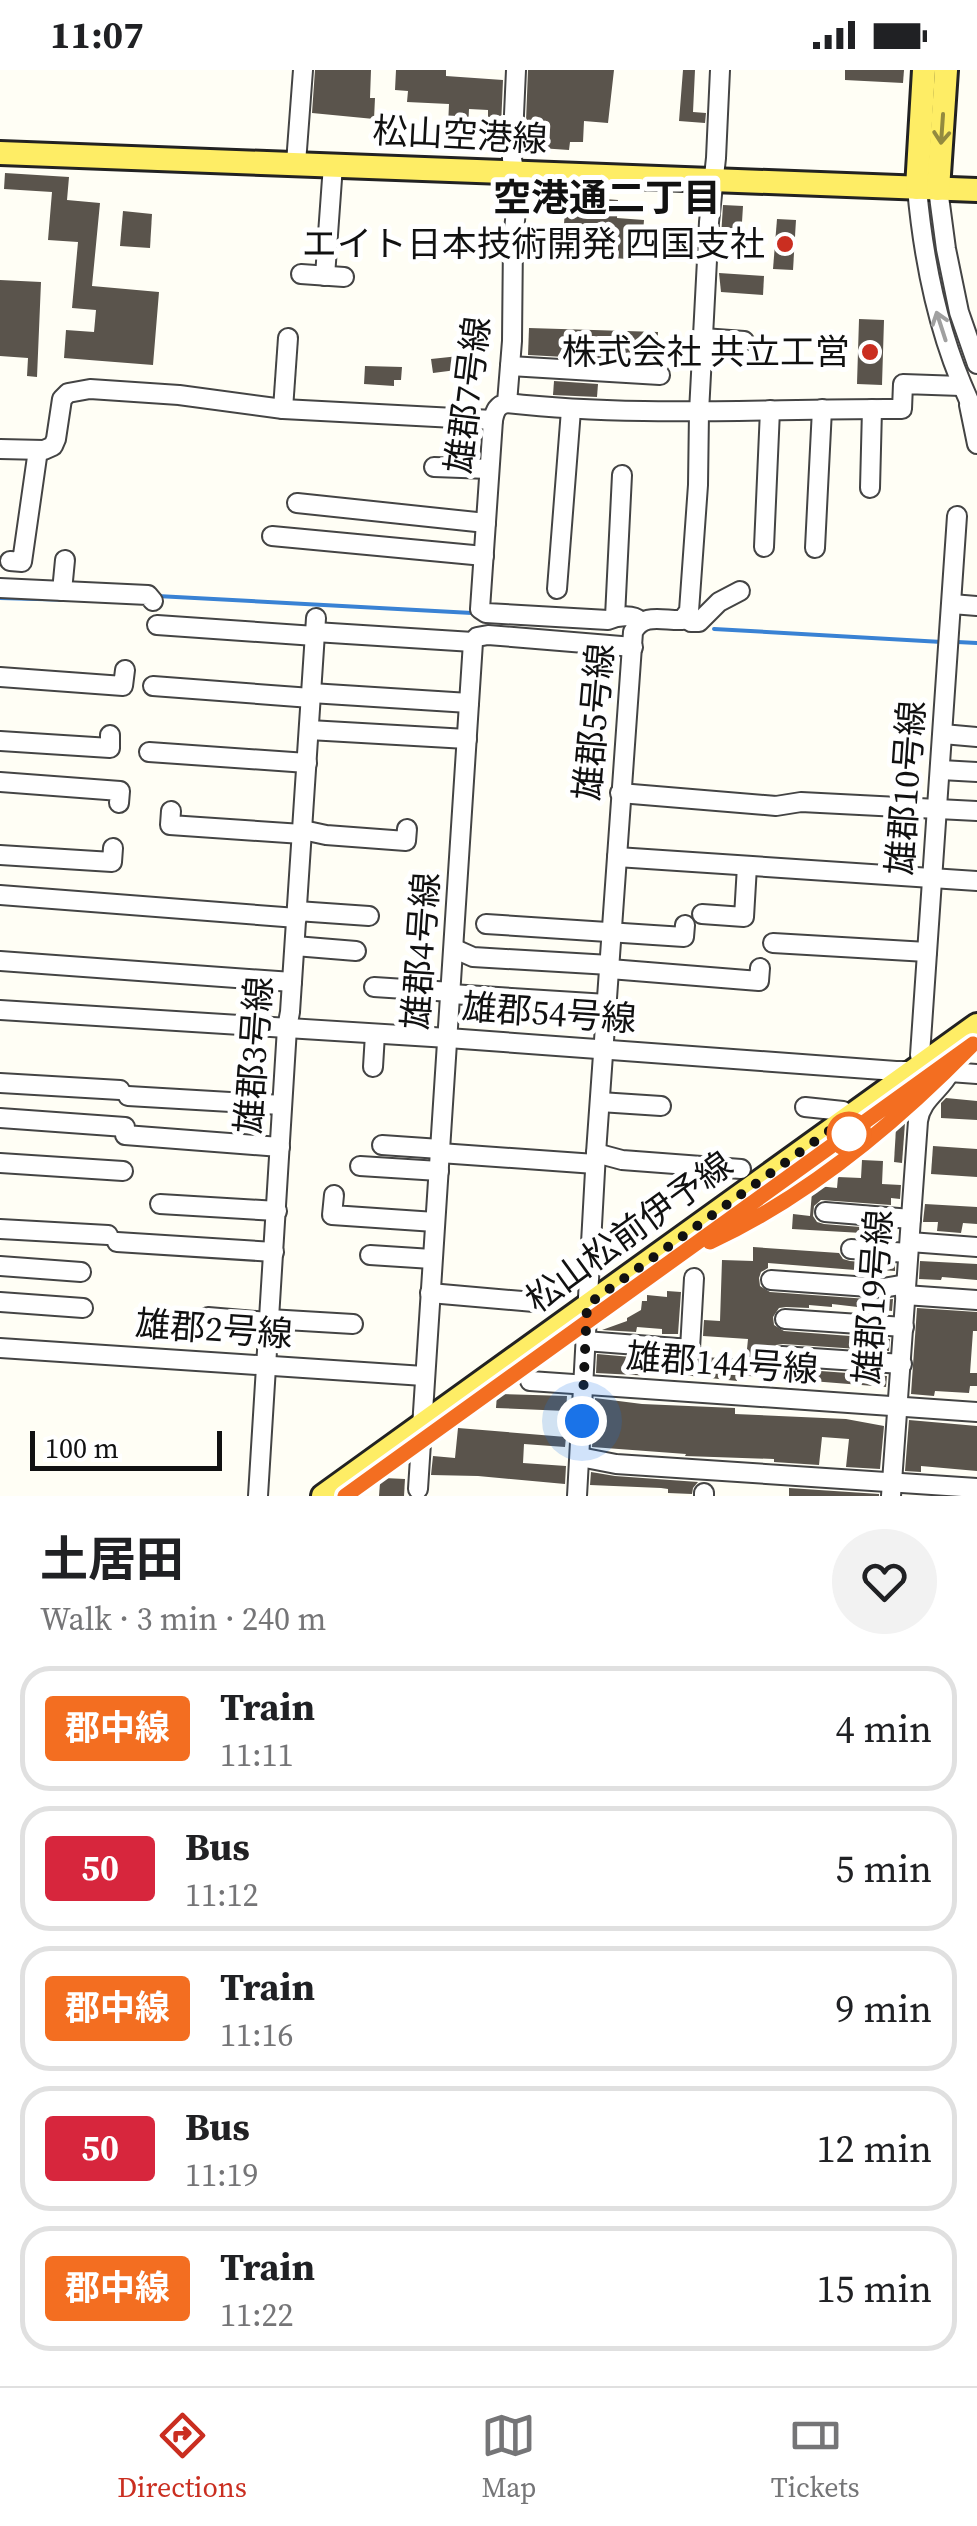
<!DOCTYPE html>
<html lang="en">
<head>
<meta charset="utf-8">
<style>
  :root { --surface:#fff; --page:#f2f2f2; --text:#202124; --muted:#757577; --line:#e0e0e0; --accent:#ca2e20 }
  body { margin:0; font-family:"Source Serif 4","Noto Sans JP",serif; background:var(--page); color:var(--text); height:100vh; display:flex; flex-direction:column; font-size:38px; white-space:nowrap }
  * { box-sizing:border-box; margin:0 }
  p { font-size:32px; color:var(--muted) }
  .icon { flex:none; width:55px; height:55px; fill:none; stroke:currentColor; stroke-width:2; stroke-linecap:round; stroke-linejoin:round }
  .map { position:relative; height:1426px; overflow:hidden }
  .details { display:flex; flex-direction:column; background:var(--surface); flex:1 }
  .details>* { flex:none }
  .badge { padding:0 20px; border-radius:8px; font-size:35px; line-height:65px }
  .scale { position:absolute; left:30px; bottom:25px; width:192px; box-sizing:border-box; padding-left:10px; border:5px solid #111; border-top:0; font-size:28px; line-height:35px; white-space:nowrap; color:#111; -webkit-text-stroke:8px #fff; paint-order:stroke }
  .you { position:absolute; width:50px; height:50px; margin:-25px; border:8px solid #fff; border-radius:50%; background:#1a73e8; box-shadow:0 0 0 15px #1a73e833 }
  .map>.badge { position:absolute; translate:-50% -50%; box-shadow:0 0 0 5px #fff }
  .round { display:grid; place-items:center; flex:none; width:105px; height:105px; border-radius:52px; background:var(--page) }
  .headline { display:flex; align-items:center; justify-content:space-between; height:170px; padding:0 40px }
  h1 { font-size:48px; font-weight:700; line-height:75px }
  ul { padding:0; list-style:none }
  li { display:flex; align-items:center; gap:30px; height:125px; margin:0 20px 15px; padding:0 20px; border:5px solid var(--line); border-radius:30px }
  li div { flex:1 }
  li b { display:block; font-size:38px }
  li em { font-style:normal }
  li .badge { min-width:110px; font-weight:700; text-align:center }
  .status { display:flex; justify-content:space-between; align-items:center; height:70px; padding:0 50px; background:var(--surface); direction:ltr }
  .status svg { height:28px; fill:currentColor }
  .dock { display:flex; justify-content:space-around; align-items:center; height:140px; border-top:2px solid var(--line); background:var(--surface); font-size:28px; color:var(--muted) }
  .dock a { display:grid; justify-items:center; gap:5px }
  .dock .active { color:var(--accent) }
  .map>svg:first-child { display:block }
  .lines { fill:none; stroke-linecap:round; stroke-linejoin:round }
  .stream { stroke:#3982d4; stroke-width:4 }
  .building { fill:#5a544c }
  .minor-casing { stroke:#444; stroke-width:22 }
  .major-casing { stroke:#222; stroke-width:28 }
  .minor { stroke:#fff; stroke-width:18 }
  .major { stroke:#feed65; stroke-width:22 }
  .rail-casing { stroke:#ca2e20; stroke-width:8 }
  .rail { stroke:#fff; stroke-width:4; stroke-dasharray:11; stroke-linecap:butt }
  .oneway { stroke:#938a3f }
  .oneway2 { stroke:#a0a0a0 }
  .line-casing { stroke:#fff; stroke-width:22 }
  .line { stroke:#f36e21; stroke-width:15 }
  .walk { stroke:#111; stroke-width:10; stroke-dasharray:0 18 }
  .poi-dot { fill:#ca2e20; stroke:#fff; stroke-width:4 }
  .stop-dot { fill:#fff; stroke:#f36e21; stroke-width:5 }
  .labels { text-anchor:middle; stroke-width:10; stroke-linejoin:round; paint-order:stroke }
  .street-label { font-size:35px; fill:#111; stroke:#fff }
  .poi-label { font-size:35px; fill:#111; stroke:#fff; text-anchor:end }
  .neighbourhood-label { font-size:38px; font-weight:bold; fill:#111; stroke:#fff }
</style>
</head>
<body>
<div class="status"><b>11:07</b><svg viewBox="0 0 49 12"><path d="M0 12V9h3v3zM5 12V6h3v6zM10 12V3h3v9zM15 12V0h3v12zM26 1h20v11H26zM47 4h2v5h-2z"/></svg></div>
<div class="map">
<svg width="977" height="1426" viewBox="0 0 977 1426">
  <rect width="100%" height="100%" fill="#fffef5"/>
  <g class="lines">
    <!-- stream -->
    <g class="stream">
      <polyline points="157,526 472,543"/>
      <polyline points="0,528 74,530"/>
      <polyline points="714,559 942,572"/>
      <polyline points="957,572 977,573"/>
    </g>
  </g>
  <!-- building -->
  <g class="building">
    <polygon points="315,0 371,0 370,28 375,28 374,49 312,43"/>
    <polygon points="396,0 446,0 446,6 503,10 501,56 488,55 488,40 469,39 467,80 447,79 449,34 407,32 408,21 395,20"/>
    <polygon points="528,0 614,0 608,53 584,51 583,72 570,72 569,80 525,77"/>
    <polygon points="683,0 695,0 693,42 706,43 705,53 679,51"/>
    <polygon points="845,0 904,0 903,13 845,10"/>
    <polygon points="5,103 69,107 67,130 100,133 92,216 159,222 153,295 64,288 66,260 94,262 96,240 72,238 78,172 48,170 52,122 4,119"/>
    <polygon points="566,126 618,130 617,148 644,150 641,190 600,187 602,157 564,154"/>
    <polygon points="723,135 743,136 741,168 721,167"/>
    <polygon points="123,141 152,144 150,178 120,176"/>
    <polygon points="777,149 796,150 793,200 773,199"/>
    <polygon points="719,203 764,206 763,225 721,222"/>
    <polygon points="0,210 41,212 37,307 27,306 28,288 0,286"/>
    <polygon points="859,249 884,250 882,315 857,314"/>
    <polygon points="529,258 658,262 657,292 528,285"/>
    <polygon points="478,284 480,297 433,303 431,289"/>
    <polygon points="365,296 402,297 401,310 394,310 394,316 364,314"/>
    <polygon points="554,311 598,314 597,327 553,325"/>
    <polygon points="946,1028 977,1031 977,1050 941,1048 941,1033"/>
    <polygon points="905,1053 902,1093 894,1092 896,1058"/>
    <polygon points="933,1076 977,1079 977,1107 931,1104"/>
    <polygon points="862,1090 883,1091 882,1114 901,1115 900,1129 891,1128 891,1135 821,1130 814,1136 813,1146 817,1152 824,1154 885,1159 885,1169 861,1167 862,1163 792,1159 793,1144 810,1146 812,1122 817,1123 818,1116 837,1118 838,1107 861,1108"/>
    <polygon points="925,1134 977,1137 977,1154 963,1153 961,1163 937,1161 938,1152 923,1152"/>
    <polygon points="753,1177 839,1183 843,1189 850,1191 895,1195 895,1201 880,1200 880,1202 768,1193 768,1198 761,1202 759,1208 760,1216 770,1222 882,1230 893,1229 892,1241 832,1234 832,1237 809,1235 809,1238 786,1237 779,1238 773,1247 774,1255 784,1261 890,1269 889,1281 783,1274 776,1275 770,1284 771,1292 781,1298 887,1306 886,1317 737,1305 737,1311 683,1305 684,1291 695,1291 700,1287 746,1289 748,1269 703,1266 704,1250 720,1251 722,1190 753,1191"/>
    <polygon points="920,1191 977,1194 977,1210 942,1207 941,1210 919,1209"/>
    <polygon points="667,1221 681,1222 678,1264 662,1264 662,1259 637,1257 636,1262 602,1260 627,1251 627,1248 641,1240 642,1231 647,1231 647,1225 667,1227"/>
    <polygon points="917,1238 977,1242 977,1261 973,1261 970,1303 977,1303 977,1316 970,1316 969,1323 935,1321 934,1326 911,1324"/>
    <polygon points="597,1284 654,1289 653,1306 596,1303"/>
    <polygon points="497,1324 567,1326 566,1341 496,1338"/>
    <polygon points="595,1328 642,1334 735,1338 735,1344 846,1349 884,1356 880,1399 846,1397 849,1369 822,1367 819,1395 774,1392 774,1389 685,1386 686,1384 592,1377"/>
    <polygon points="909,1350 977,1356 977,1401 921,1396 921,1402 905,1401"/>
    <polygon points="458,1358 566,1367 565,1377 524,1374 523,1393 566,1396 565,1414 478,1406 431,1405 433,1386 455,1388"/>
    <polygon points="591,1402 615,1406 698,1412 693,1418 692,1424 668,1423 668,1419 661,1418 590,1415"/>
    <polygon points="384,1408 405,1409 404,1426 379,1426 380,1413"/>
    <polygon points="789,1418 879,1424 879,1426 789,1426"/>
  </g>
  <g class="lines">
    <defs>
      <g id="minor">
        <path d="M516 0 512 89 518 121 513 170 512 271 507 333C497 335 495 341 493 350L480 539 486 543 608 550C617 546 633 544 640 551"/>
        <polyline points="296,93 303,0"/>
        <path d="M917 118C924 197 940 275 977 347"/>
        <polyline points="938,119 946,179 959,242 977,294"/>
        <polyline points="301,204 344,207"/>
        <polyline points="325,206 333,95"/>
        <polyline points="703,268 744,271"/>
        <polyline points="510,296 660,305"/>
        <path d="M507 333C638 348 770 338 902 339L903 314 961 316"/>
        <polyline points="969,335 977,374"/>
        <polyline points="283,339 288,268"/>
        <polyline points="0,379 44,380 53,376 56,369 62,329 68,323 90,319 179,325 283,339 493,350"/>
        <polyline points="434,397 489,399"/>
        <polyline points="870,418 872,339"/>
        <polyline points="297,433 486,453"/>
        <polyline points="957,446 920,985 923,995 936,1001 977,1004"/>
        <polyline points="272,466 484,486"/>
        <polyline points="764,477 770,340"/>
        <polyline points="815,478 822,339"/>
        <polyline points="10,491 22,492 38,380"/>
        <polyline points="0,518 148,525 153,531"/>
        <polyline points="557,519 571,340"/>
        <polyline points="62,521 65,490"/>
        <polyline points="952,534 977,536"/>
        <polyline points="615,547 622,405"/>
        <polyline points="685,548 691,552 699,552 719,532 740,521"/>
        <polyline points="157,555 315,566"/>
        <polyline points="315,562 473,572"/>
        <polyline points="0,607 123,616 125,600"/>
        <polyline points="153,616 311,628"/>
        <polyline points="311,623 469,633"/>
        <polyline points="309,660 467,669"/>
        <polyline points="943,664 977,667"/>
        <polyline points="0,671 110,678 110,665"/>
        <polyline points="149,682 307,693"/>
        <polyline points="941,700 977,702"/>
        <polyline points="0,712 120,721 119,733"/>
        <polyline points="620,723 776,736 801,732 977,741"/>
        <polyline points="171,741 170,755 302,764"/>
        <polyline points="303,760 326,765 406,771 407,759"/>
        <polyline points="0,785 112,792 113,778"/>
        <polyline points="617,787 977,811"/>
        <polyline points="0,825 297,848"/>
        <polyline points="297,841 369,846"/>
        <polyline points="702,844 744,847 747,796"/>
        <polyline points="486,854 684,867 685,855"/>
        <polyline points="773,873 927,882"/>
        <polyline points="295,876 356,881"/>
        <polyline points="455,879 473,887 610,895"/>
        <polyline points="0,891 292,912"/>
        <polyline points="610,899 759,911 760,898"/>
        <polyline points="374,917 452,922"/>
        <polyline points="451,924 607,934"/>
        <polyline points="0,940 448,968 896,1001 936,1001"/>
        <polyline points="373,997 375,964"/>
        <polyline points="0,1013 120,1020"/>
        <polyline points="128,1026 282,1035"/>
        <polyline points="600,1032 661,1036"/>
        <polyline points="805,1037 843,1041 850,1046"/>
        <polyline points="0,1048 125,1057"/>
        <polyline points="125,1065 280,1077"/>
        <polyline points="382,1075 440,1079"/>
        <polyline points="440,1083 595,1094"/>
        <polyline points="596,1083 622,1090 741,1099"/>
        <polyline points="0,1093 123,1101"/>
        <polyline points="360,1096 439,1101"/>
        <polyline points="334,1125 332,1145 435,1152"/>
        <polyline points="160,1134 277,1141"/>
        <polyline points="825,1142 911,1149"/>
        <polyline points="0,1159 108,1165"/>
        <polyline points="117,1172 274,1182"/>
        <polyline points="910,1172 977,1177"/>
        <polyline points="851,1179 908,1183"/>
        <polyline points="370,1185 432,1189"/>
        <polyline points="0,1196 81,1202"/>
        <polyline points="771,1210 883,1218 906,1214"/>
        <polyline points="430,1223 534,1232"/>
        <polyline points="905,1225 977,1230"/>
        <polyline points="0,1232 83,1238"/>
        <polyline points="208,1247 268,1252"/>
        <polyline points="269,1249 353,1254"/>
        <polyline points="785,1249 904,1257"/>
        <polyline points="585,1271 690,1279 694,1208"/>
        <polyline points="0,1278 424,1306"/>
        <polyline points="782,1286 902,1294"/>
        <polyline points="530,1311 977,1342"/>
        <polyline points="580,1387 616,1394 977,1418"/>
        <polyline points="418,1419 473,572 477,567 488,565 633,577"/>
        <polyline points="258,1426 287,958 290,942 316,548"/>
        <path d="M577 1426 596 1083 633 562C643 542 664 551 682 550L689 541 698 415 699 342 709 152 716 88 720 0"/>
        <polyline points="704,1426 704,1423"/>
        <path d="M891 1426 918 1051C921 1029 940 1021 950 1002"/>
      </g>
      <g id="major">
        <polyline points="0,83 977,120"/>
        <polyline points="917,118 924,0"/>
        <polyline points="938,119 946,0"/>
        <polyline points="323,1426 977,955"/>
      </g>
    </defs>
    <!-- minor casing -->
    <use href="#minor" class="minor-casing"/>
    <!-- major casing -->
    <use href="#major" class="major-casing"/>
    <!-- minor -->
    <use href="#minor" class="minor"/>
    <!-- major -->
    <use href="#major" class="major"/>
    <defs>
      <g id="rail">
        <polyline points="738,1159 801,1120 889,1052"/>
        <polyline points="345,1426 977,971"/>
      </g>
    </defs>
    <!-- rail casing -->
    <use href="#rail" class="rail-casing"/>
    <!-- rail -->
    <use href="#rail" class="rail"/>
  </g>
  <!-- one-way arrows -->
  <defs><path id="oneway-shaft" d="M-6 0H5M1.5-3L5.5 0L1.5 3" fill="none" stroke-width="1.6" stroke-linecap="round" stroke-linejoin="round" transform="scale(2.5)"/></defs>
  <use class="oneway" href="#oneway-shaft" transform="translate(942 59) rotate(94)"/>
  <use class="oneway2" href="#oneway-shaft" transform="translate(941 256) rotate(-108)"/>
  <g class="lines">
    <defs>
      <path id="line" d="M345 1426 973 974C898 1051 809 1126 710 1172"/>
    </defs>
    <!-- line casing -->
    <use href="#line" class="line-casing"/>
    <!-- line -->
    <use href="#line" class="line"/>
    <!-- walk -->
    <polyline class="walk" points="582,1351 587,1235 850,1046 849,1064"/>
  </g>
  <!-- markers -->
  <g class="poi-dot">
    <circle cx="785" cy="174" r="10"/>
    <circle cx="870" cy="282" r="10"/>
  </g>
  <circle class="stop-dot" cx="849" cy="1064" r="20"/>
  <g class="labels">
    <!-- street labels -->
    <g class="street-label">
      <text transform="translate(460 65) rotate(3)" y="12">松山空港線</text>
      <text transform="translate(468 325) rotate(-83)" y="12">雄郡7号線</text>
      <text transform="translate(594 652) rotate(-85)" y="12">雄郡5号線</text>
      <text transform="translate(906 718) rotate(-86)" y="12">雄郡10号線</text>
      <text transform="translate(421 881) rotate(-86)" y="12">雄郡4号線</text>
      <text transform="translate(549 943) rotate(4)" y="12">雄郡54号線</text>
      <text transform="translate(254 985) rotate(-86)" y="12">雄郡3号線</text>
      <text transform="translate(629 1162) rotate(-36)" y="12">松山松前伊予線</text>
      <text transform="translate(873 1227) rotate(-86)" y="12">雄郡19号線</text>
      <text transform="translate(214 1259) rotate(4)" y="12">雄郡2号線</text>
      <text transform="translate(722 1293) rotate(4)" y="12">雄郡144号線</text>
    </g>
    <!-- poi labels -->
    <g class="poi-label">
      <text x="765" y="186">エイト日本技術開発 四国支社</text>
      <text x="850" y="294">株式会社 共立工営</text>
    </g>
    <!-- neighbourhood labels -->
    <g class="neighbourhood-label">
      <text x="607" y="141">空港通二丁目</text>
    </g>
  </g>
</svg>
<div class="scale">100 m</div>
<div class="you" style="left:582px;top:1351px"></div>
</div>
<section class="details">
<div class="headline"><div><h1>土居田</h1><p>Walk · 3 min · 240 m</p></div><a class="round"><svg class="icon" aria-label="heart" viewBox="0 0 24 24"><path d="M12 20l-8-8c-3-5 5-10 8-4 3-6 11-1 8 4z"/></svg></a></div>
<ul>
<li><span class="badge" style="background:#f36e21;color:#fff">郡中線</span><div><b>Train</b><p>11:11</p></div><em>4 min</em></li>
<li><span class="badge" style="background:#d7263d;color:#fff">50</span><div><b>Bus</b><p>11:12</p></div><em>5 min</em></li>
<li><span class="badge" style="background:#f36e21;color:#fff">郡中線</span><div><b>Train</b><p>11:16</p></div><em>9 min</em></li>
<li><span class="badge" style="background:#d7263d;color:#fff">50</span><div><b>Bus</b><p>11:19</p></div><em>12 min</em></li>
<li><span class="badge" style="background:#f36e21;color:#fff">郡中線</span><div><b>Train</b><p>11:22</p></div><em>15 min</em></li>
</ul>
</section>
<nav class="dock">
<a class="active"><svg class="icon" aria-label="directions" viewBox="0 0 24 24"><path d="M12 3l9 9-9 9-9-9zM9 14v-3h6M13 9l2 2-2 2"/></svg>Directions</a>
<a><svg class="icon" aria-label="map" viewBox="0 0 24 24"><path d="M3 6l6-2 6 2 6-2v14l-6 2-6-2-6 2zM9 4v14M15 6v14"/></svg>Map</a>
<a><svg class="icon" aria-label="tickets" viewBox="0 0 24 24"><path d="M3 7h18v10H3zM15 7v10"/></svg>Tickets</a>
</nav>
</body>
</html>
